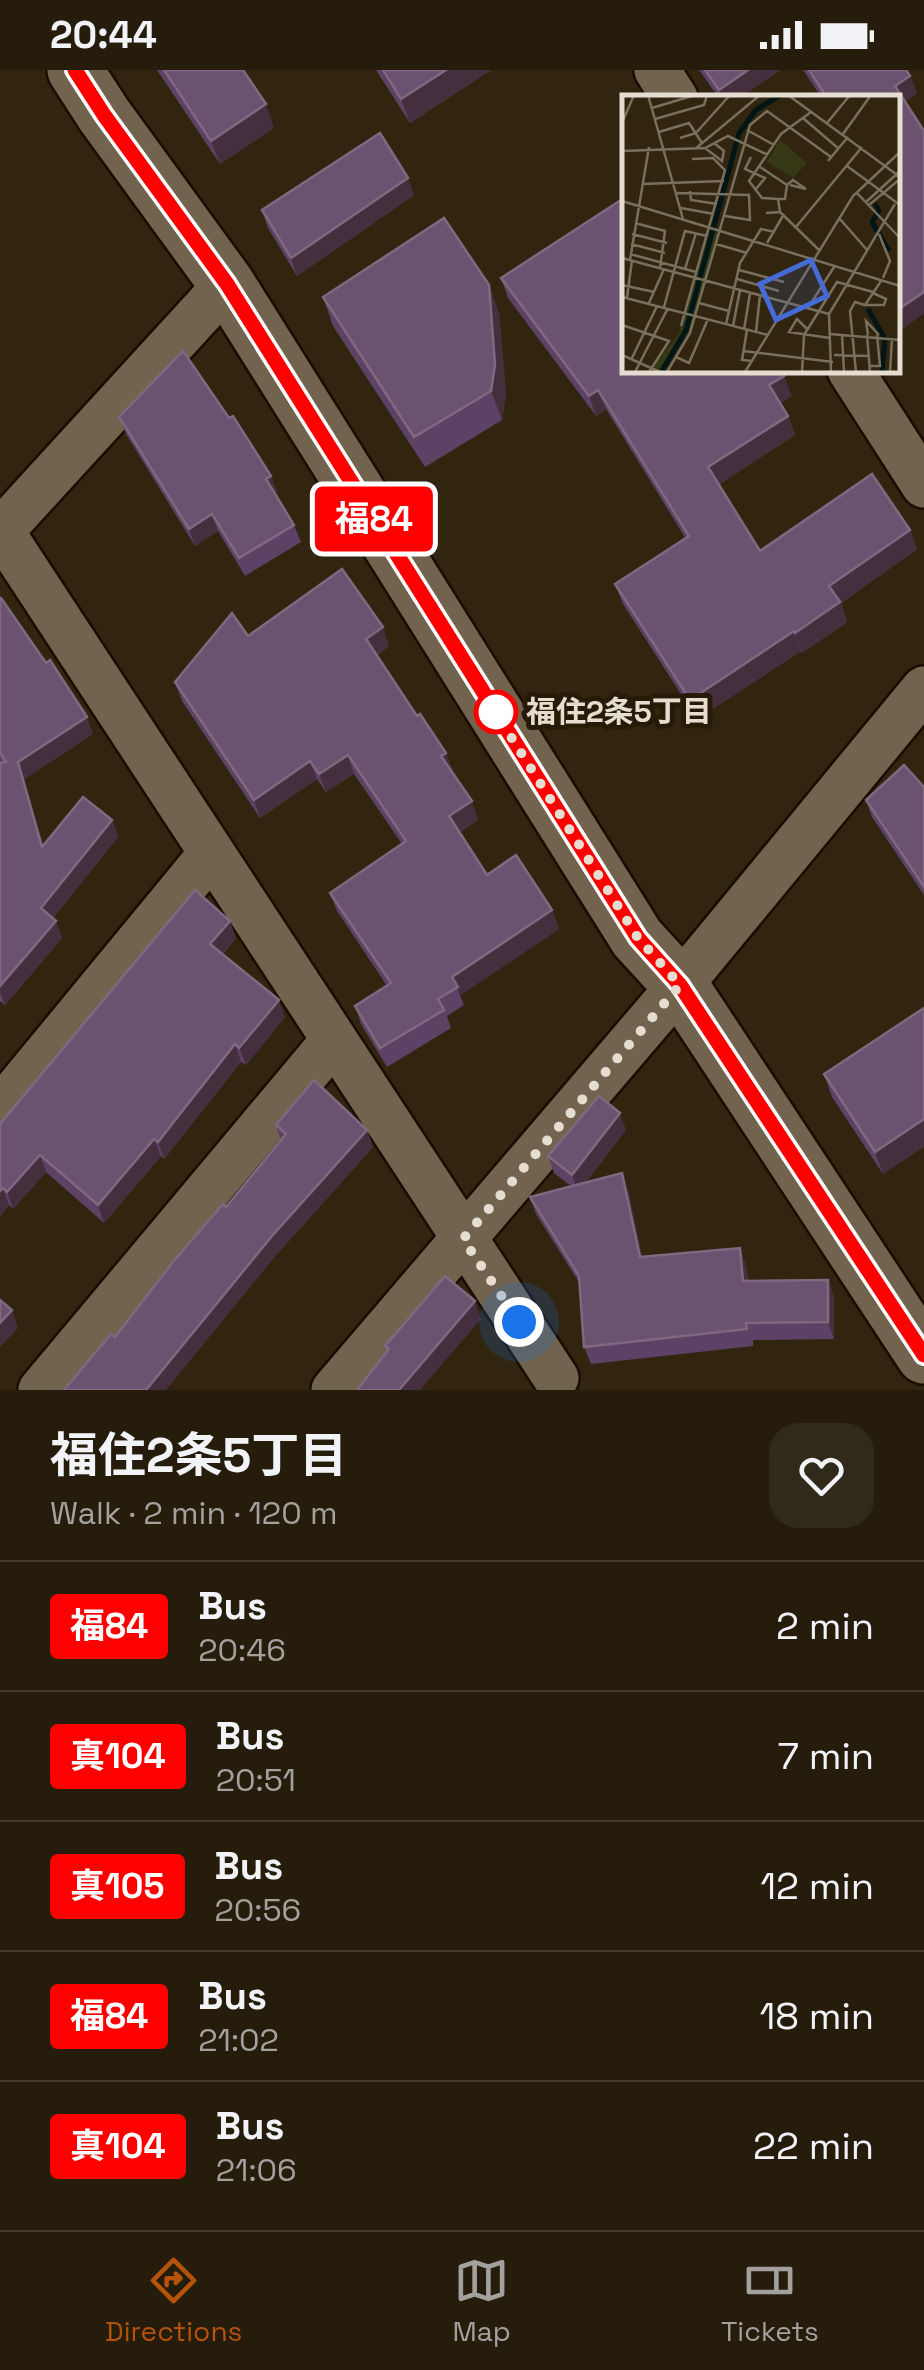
<!DOCTYPE html>
<html lang="en">
<head>
<meta charset="utf-8">
<style>
  :root { --surface:#251c0c; --page:#31291a; --text:#f1f3f6; --muted:#a3a19d; --line:#423a2d; --accent:#b45309 }
  body { margin:0; font-family:"Space Grotesk","Noto Sans JP",sans-serif; background:var(--page); color:var(--text); height:100vh; display:flex; flex-direction:column; font-size:38px; white-space:nowrap }
  * { box-sizing:border-box; margin:0 }
  p { font-size:32px; color:var(--muted) }
  .icon { flex:none; width:55px; height:55px; fill:none; stroke:currentColor; stroke-width:2; stroke-linecap:round; stroke-linejoin:round }
  .map { position:relative; height:1320px; overflow:hidden }
  .side { display:flex; flex-direction:column; background:var(--surface); flex:1 }
  .side>* { flex:none }
  .badge { padding:0 20px; border-radius:8px; font-size:35px; line-height:65px }
  .you { position:absolute; width:50px; height:50px; margin:-25px; border:8px solid #fff; border-radius:50%; background:#1a73e8; box-shadow:0 0 0 15px #1a73e833 }
  .map>.badge { position:absolute; translate:-50% -50%; box-shadow:0 0 0 5px #fff }
  .round { display:grid; place-items:center; flex:none; width:105px; height:105px; border-radius:30px; background:var(--page) }
  .headline { display:flex; align-items:center; justify-content:space-between; height:170px; padding:0 50px }
  h1 { font-size:48px; font-weight:700; line-height:75px }
  ul { padding:0; list-style:none }
  li { display:flex; align-items:center; gap:30px; height:130px; padding:0 50px; border-top:2px solid var(--line) }
  li div { flex:1 }
  li b { display:block; font-size:38px }
  li em { font-style:normal }
  li .badge { min-width:110px; font-weight:700; text-align:center }
  .status { display:flex; justify-content:space-between; align-items:center; height:70px; padding:0 50px; background:var(--surface); direction:ltr }
  .status svg { height:28px; fill:currentColor }
  .menu { display:flex; justify-content:space-around; align-items:center; height:140px; border-top:2px solid var(--line); background:var(--surface); font-size:28px; color:var(--muted) }
  .menu a { display:grid; justify-items:center; gap:5px }
  .menu .active { color:var(--accent) }
  .map>svg:first-child { display:block }
  .lines { fill:none; stroke-linecap:round; stroke-linejoin:round }
  .street-casing { stroke:#190d00; stroke-width:50 }
  .secondary-casing { stroke:#190d00; stroke-width:60 }
  .street { stroke:#71634d; stroke-width:45 }
  .secondary { stroke:#71634d; stroke-width:55 }
  .wall { fill:#5d4265 }
  .shaded-wall { fill:#452f3e }
  .building { fill:#6c5271; stroke:#7f6880; stroke-width:2.5 }
  .line-casing { stroke:#fff; stroke-width:22 }
  .line { stroke:#f00; stroke-width:15 }
  .walk { stroke:#e5ddd0; stroke-width:10; stroke-dasharray:0 18 }
  .stop-dot { fill:#fff; stroke:#f00; stroke-width:5 }
  .labels { text-anchor:middle; stroke-width:10; stroke-linejoin:round; paint-order:stroke }
  .stop-label { font-size:30px; font-weight:bold; fill:#e5ddd0; stroke:#271b07; text-anchor:start }
  .inset-river { fill:none; stroke:#001516; stroke-width:5 }
  .inset-road { fill:none; stroke:#796f5d; stroke-width:2.5 }
  .view { fill:#456bd6; fill-opacity:0.15; stroke:#456bd6; stroke-width:5 }
  .inset-edge { fill:none; stroke:#e5ddd0; stroke-width:5 }
</style>
</head>
<body>
<div class="status"><b>20:44</b><svg viewBox="0 0 49 12"><path d="M0 12V9h3v3zM5 12V6h3v6zM10 12V3h3v9zM15 12V0h3v12zM26 1h20v11H26zM47 4h2v5h-2z"/></svg></div>
<div class="map">
<svg width="924" height="1320" viewBox="0 0 924 1320">
  <rect width="100%" height="100%" fill="#312510"/>
  <g class="lines">
    <defs>
      <g id="street">
        <polyline points="657,0 675,28"/>
        <polyline points="850,300 924,415"/>
        <polyline points="1,461 556,1308"/>
        <polyline points="0,462 227,214"/>
        <polyline points="0,1040 210,785"/>
        <polyline points="41,1320 334,970"/>
        <polyline points="334,1320 680,915 924,619"/>
      </g>
      <polyline id="secondary" points="75,0 104,45 227,214 637,868 680,915 924,1286"/>
    </defs>
    <!-- street casing -->
    <use href="#street" class="street-casing"/>
    <!-- secondary casing -->
    <use href="#secondary" class="secondary-casing"/>
    <!-- street -->
    <use href="#street" class="street"/>
    <!-- secondary -->
    <use href="#secondary" class="secondary"/>
  </g>
  <!-- wall -->
  <g class="wall">
    <polygon points="157,0 243,0 274,58 220,94"/>
    <polygon points="376,0 491,0 410,53"/>
    <polygon points="699,0 780,0 739,28 719,28"/>
    <polygon points="803,0 906,0 910,6 917,23 905,31 924,61 924,243 899,261 896,257 896,28 822,28"/>
    <polygon points="414,125 297,206 268,158 262,140"/>
    <polygon points="501,208 624,300 792,326 780,333 788,346 795,365 719,414 760,481 910,460 917,479 841,533 847,552 802,583 801,581 697,649 623,534 615,514 686,469 606,339 596,346 508,228"/>
    <polygon points="489,215 499,244 506,324 502,350 425,397 333,256 323,227"/>
    <polygon points="119,347 229,348 271,406 277,423 276,424 294,455 301,472 245,506 218,461 195,476 126,364"/>
    <polygon points="0,528 93,664 24,709 43,775 112,750 118,767 53,848 62,868 5,935 0,931 0,693 1,693 0,691"/>
    <polygon points="248,566 389,576 377,585 453,701 452,702 478,750 460,762 487,805 552,840 559,859 460,925 464,935 447,946 451,958 387,997 361,954 355,936 387,916 337,841 330,823 402,774 354,704 326,722 317,709 260,748 182,631 175,612"/>
    <polygon points="924,717 924,825 872,747 866,730"/>
    <polygon points="236,868 223,884 285,947 246,995 241,992 164,1089 161,1086 104,1153 46,1102 13,1139 9,1135 0,1146 0,1054"/>
    <polygon points="924,938 883,1104 832,1027 824,1004"/>
    <polygon points="276,1055 367,1060 373,1077 278,1183 115,1267 281,1070"/>
    <polygon points="626,1060 586,1112 628,1120 642,1187 746,1195 748,1211 828,1210 834,1228 834,1269 753,1270 753,1276 591,1294 584,1277 580,1214 536,1144 530,1127 571,1116 554,1103 548,1086"/>
  </g>
  <!-- shaded-wall -->
  <g class="shaded-wall">
    <polygon points="446,0 491,0 410,53 401,29"/>
    <polygon points="748,0 780,0 739,28 722,28 719,20"/>
    <polygon points="910,6 917,23 902,34 895,16"/>
    <polygon points="266,34 274,58 220,94 211,71"/>
    <polygon points="408,108 414,125 297,206 291,188"/>
    <polygon points="489,215 499,244 506,324 502,350 491,321"/>
    <polygon points="924,222 924,243 899,261 896,254 896,241"/>
    <polygon points="784,306 792,326 776,335 769,315"/>
    <polygon points="598,320 606,339 596,346 589,326"/>
    <polygon points="788,346 795,365 716,417 708,397"/>
    <polygon points="271,406 277,423 273,426 266,409"/>
    <polygon points="212,444 218,461 195,476 189,459"/>
    <polygon points="910,460 917,479 841,533 847,552 802,583 795,563 829,516"/>
    <polygon points="383,557 389,576 373,587 366,569"/>
    <polygon points="794,561 801,581 697,649 690,630"/>
    <polygon points="87,647 93,664 24,709 48,794 18,692"/>
    <polygon points="446,683 453,701 448,705 441,686"/>
    <polygon points="348,685 354,704 326,722 319,704"/>
    <polygon points="310,691 317,709 260,748 254,730"/>
    <polygon points="472,731 478,750 456,764 449,746"/>
    <polygon points="112,750 118,767 47,856 41,838"/>
    <polygon points="552,840 559,859 460,925 452,907"/>
    <polygon points="56,851 62,868 5,935 0,922 0,916"/>
    <polygon points="230,851 236,868 216,891 210,874"/>
    <polygon points="279,930 285,947 246,995 239,978"/>
    <polygon points="235,974 241,992 164,1089 158,1072"/>
    <polygon points="620,1043 626,1060 578,1122 572,1105"/>
    <polygon points="924,1049 924,1077 883,1104 875,1082"/>
    <polygon points="367,1060 373,1077 278,1183 166,1320 146,1320 272,1166"/>
    <polygon points="154,1069 161,1086 104,1153 98,1135"/>
    <polygon points="40,1085 46,1102 13,1139 7,1122"/>
    <polygon points="622,1103 628,1120 646,1204 640,1187"/>
    <polygon points="3,1118 9,1135 0,1146 0,1121"/>
    <polygon points="740,1178 746,1195 749,1228 743,1211"/>
    <polygon points="828,1210 834,1228 834,1269 828,1252"/>
    <polygon points="475,1231 481,1249 420,1320 399,1320"/>
    <polygon points="12,1240 18,1258 0,1277 0,1253"/>
  </g>
  <!-- building -->
  <g class="building">
    <polygon points="164,0 243,0 266,34 211,71"/>
    <polygon points="383,0 446,0 401,29"/>
    <polygon points="705,0 748,0 719,20"/>
    <polygon points="809,0 906,0 910,6 895,16 924,61 924,222 896,241 896,28 827,28"/>
    <polygon points="380,63 408,108 291,188 262,140"/>
    <polygon points="624,128 624,300 781,300 784,306 769,315 788,346 708,397 760,481 872,404 910,460 829,516 840,532 795,563 794,561 690,630 615,514 689,466 598,320 589,326 501,208"/>
    <polygon points="444,148 489,215 495,295 491,321 414,367 323,227"/>
    <polygon points="183,281 229,348 233,346 271,406 266,409 294,455 239,488 212,444 189,459 119,347"/>
    <polygon points="342,499 383,557 366,569 417,646 420,644 446,683 441,686 472,731 449,746 487,805 516,785 552,840 452,907 458,917 438,929 444,940 380,978 355,936 391,913 330,823 406,771 348,685 319,704 310,691 254,730 175,612 232,543 248,566"/>
    <polygon points="0,528 1,528 46,593 50,590 87,647 18,692 42,777 83,727 112,750 41,838 56,851 0,916 0,693 6,692 0,683"/>
    <polygon points="904,695 924,717 924,817 866,730"/>
    <polygon points="195,820 230,851 210,874 279,930 239,978 235,974 158,1072 154,1069 98,1135 40,1085 7,1122 3,1118 0,1121 0,1054"/>
    <polygon points="924,938 924,1049 875,1082 824,1004"/>
    <polygon points="314,1010 367,1060 272,1166 146,1320 64,1320 111,1264 115,1267 173,1192 223,1134 226,1137 286,1064 276,1055"/>
    <polygon points="599,1026 620,1043 572,1105 548,1086"/>
    <polygon points="622,1103 640,1187 740,1178 743,1211 828,1210 828,1252 746,1253 747,1259 584,1277 579,1206 530,1127"/>
    <polygon points="445,1206 475,1231 399,1320 357,1320 389,1279 385,1276"/>
    <polygon points="0,1230 12,1240 0,1253"/>
  </g>
  <g class="lines">
    <defs>
      <polyline id="line" points="75,0 104,45 227,214 638,868 680,915 924,1285"/>
    </defs>
    <!-- line casing -->
    <use href="#line" class="line-casing"/>
    <!-- line -->
    <use href="#line" class="line"/>
    <!-- walk -->
    <polyline class="walk" points="496,642 494,640 638,868 680,915 463,1169 519,1252"/>
  </g>
  <!-- markers -->
  <circle class="stop-dot" cx="496" cy="642" r="20"/>
  <g class="labels">
    <!-- stop labels -->
    <g class="stop-label">
      <text x="526" y="652">福住2条5丁目</text>
    </g>
  </g>
  <!-- overview -->
  <g transform="translate(622 25)">
    <rect width="278" height="278" fill="#312510"/>
    <path d="M158 45 185 68 171 83 145 67ZM88 136 96 139 68 236 36 277 31 271 56 240Z" fill="#363815"/>
    <path class="inset-river" d="M253 108 257 116 250 127 267 156M246 214 263 244 260 277M39 277 64 235 117 38 134 15 159 0"/>
    <path class="inset-road" d="M26 0 61 124M166 0 278 82M30 13 73 0M181 23 217 54M33 24 82 10 85 0M0 28 12 0M205 28 228 0M125 35 152 50M37 37 67 28 80 48M221 39 249 0M58 43 74 38 108 0M83 53 100 66 102 56 92 48M73 54 138 0M0 56 83 53 106 41 146 60M129 62 123 74 143 83 134 94M206 66 226 42M225 71 278 110M138 72 165 90 163 104H156L158 117 144 118M20 89 102 86M165 90 171 85 184 94 168 90M68 96 69 105 95 109M234 97 278 143M55 98 127 100 128 125 103 121M156 104 140 103 127 86 159 39 189 17M0 106 278 191M244 107 277 77M247 110 278 84M59 113 92 119M158 117 198 156M217 123 246 156M13 128 43 136 38 173M174 132 240 52M10 139 45 148M257 139 268 166 261 183M145 148 162 119M9 149 43 158M94 149 125 158M8 159 74 177M0 163 207 219M8 165 27 52M63 174 74 138M117 175 162 187M115 184 157 196M0 190 32 197M251 198 264 204 262 210H243L259 186M0 202 146 240M5 203 10 165M27 208 42 174M77 208 107 216M42 212 63 136 85 141M186 213 212 172M104 229 118 168 139 134 153 137M0 230 47 246 27 277M59 231 103 75 91 63 70 64M111 231 118 195M185 234 175 224 167 237 208 243M122 235 128 198M125 235 120 265 130 266M134 237 138 200M208 239 278 245M220 239 222 277M245 240 248 277M246 240 244 226 257 240M121 256 211 267M0 260 38 277M212 260 248 261M54 262 67 268 86 224M10 263 35 211M248 271H258L255 240M13 277 46 213M45 277 68 238 128 30 145 16 209 62M123 277 231 101 278 57M180 277 182 240 215 187 251 197M209 277 207 219 273 109M234 277 228 216 233 207 243 210M268 277 270 243"/>
    <path class="view" d="M189 165 205 201 154 225 138 189Z"/>
    <rect width="278" height="278" class="inset-edge"/>
  </g>
</svg>
<div class="you" style="left:519px;top:1252px"></div>
<b class="badge" style="left:374px;top:449px;background:#f00;color:#fff">福84</b>
</div>
<section class="side">
<div class="headline"><div><h1>福住2条5丁目</h1><p>Walk · 2 min · 120 m</p></div><a class="round"><svg class="icon" aria-label="heart" viewBox="0 0 24 24"><path d="M12 20l-8-8c-3-5 5-10 8-4 3-6 11-1 8 4z"/></svg></a></div>
<ul>
<li><span class="badge" style="background:#f00;color:#fff">福84</span><div><b>Bus</b><p>20:46</p></div><em>2 min</em></li>
<li><span class="badge" style="background:#f00;color:#fff">真104</span><div><b>Bus</b><p>20:51</p></div><em>7 min</em></li>
<li><span class="badge" style="background:#f00;color:#fff">真105</span><div><b>Bus</b><p>20:56</p></div><em>12 min</em></li>
<li><span class="badge" style="background:#f00;color:#fff">福84</span><div><b>Bus</b><p>21:02</p></div><em>18 min</em></li>
<li><span class="badge" style="background:#f00;color:#fff">真104</span><div><b>Bus</b><p>21:06</p></div><em>22 min</em></li>
</ul>
</section>
<nav class="menu">
<a class="active"><svg class="icon" aria-label="directions" viewBox="0 0 24 24"><path d="M12 3l9 9-9 9-9-9zM9 14v-3h6M13 9l2 2-2 2"/></svg>Directions</a>
<a><svg class="icon" aria-label="map" viewBox="0 0 24 24"><path d="M3 6l6-2 6 2 6-2v14l-6 2-6-2-6 2zM9 4v14M15 6v14"/></svg>Map</a>
<a><svg class="icon" aria-label="tickets" viewBox="0 0 24 24"><path d="M3 7h18v10H3zM15 7v10"/></svg>Tickets</a>
</nav>
</body>
</html>
